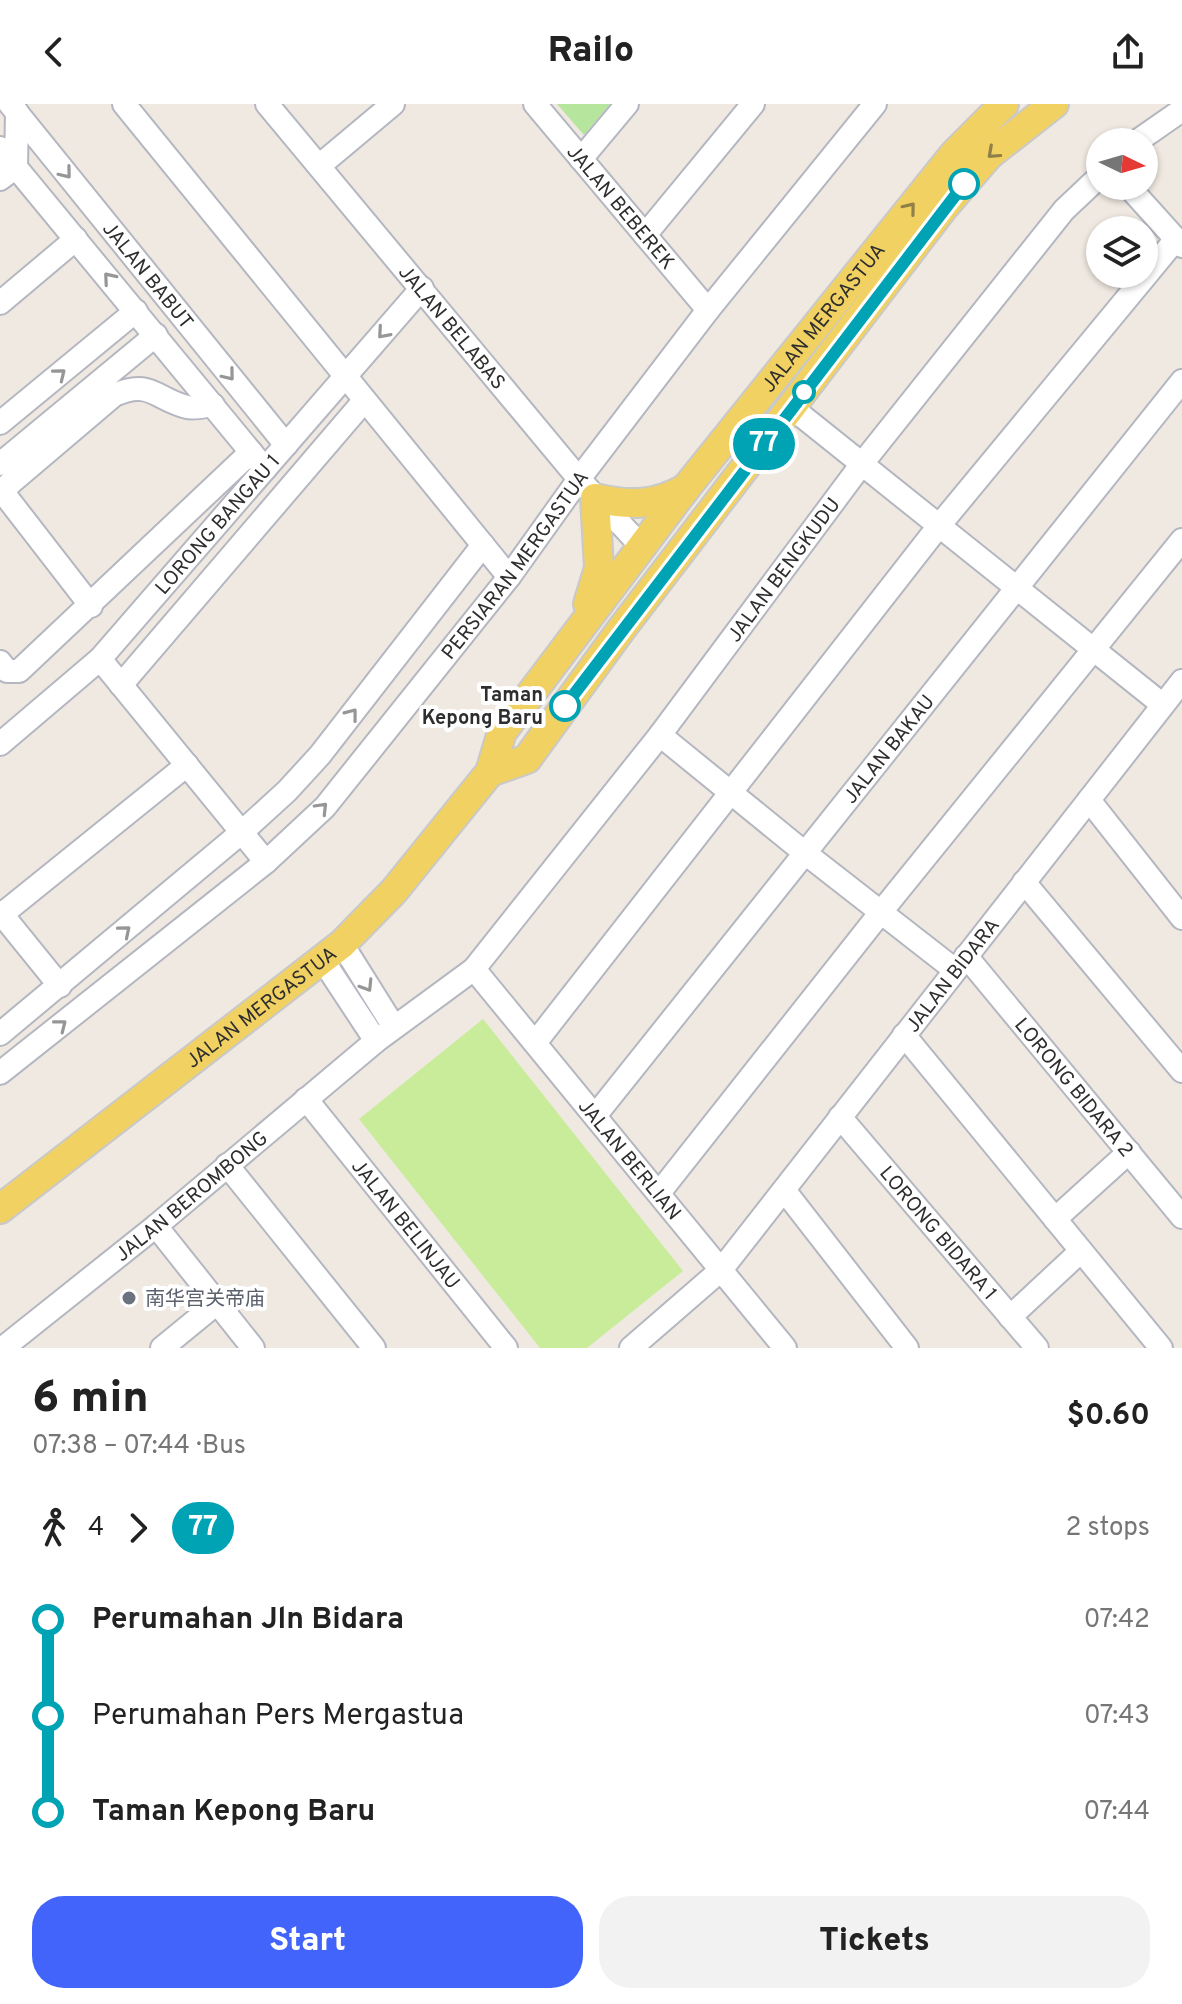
<!DOCTYPE html>
<html lang="en">
<head>
<meta charset="utf-8">
<style>
  :root { --surface:#fff; --page:#f2f2f2; --text:#222; --muted:#767676; --accent:#4264fb }
  body { margin:0; font-family:Overpass,"Noto Sans SC",sans-serif; background:var(--page); color:var(--text); height:100vh; display:flex; flex-direction:column; font-size:30px; white-space:nowrap }
  * { box-sizing:border-box; margin:0 }
  p { font-size:26px; color:var(--muted) }
  .icon { flex:none; width:44px; height:44px; fill:none; stroke:currentColor; stroke-width:2; stroke-linecap:round; stroke-linejoin:round }
  .map { position:relative; height:1244px; overflow:hidden }
  .sheet { display:flex; flex-direction:column; background:var(--surface); flex:1 }
  .sheet>* { flex:none }
  .badge { padding:0 16px; border-radius:26px; font-size:28px; line-height:52px }
  .needle { width:52px; rotate:95deg }
  .tools { position:absolute; left:1086px; top:24px; display:grid; gap:16px }
  .tools a { display:grid; place-items:center; width:72px; height:72px; border-radius:50%; background:var(--surface); box-shadow:0 2px 6px #0004; font-size:40px }
  .map>.badge { position:absolute; translate:-50% -50%; box-shadow:0 0 0 4px #fff }
  .legs { display:flex; align-items:center; gap:12px; height:88px; padding:0 32px; font-size:26px }
  .legs p { margin-inline-start:auto }
  .headline { display:flex; align-items:center; justify-content:space-between; height:136px; padding:0 32px }
  h1 { font-size:44px; font-weight:800; line-height:60px }
  .action { display:flex; gap:16px; margin-top:auto; padding:16px 32px }
  .action a { flex:1; height:92px; border-radius:32px; background:var(--accent); color:#fff; font-size:32px; font-weight:800; line-height:92px; text-align:center }
  .action a+a { background:var(--page); color:var(--text) }
  ul { padding:0 32px; list-style:none }
  li { display:flex; align-items:center; gap:28px; height:96px; font-size:30px }
  li i { display:grid; place-items:center; width:12px; height:100%; margin:0 10px; background:currentColor }
  li i::after { content:''; width:20px; height:20px; margin:-10px; border:6px solid; border-radius:50%; background:var(--surface) }
  li p { margin-inline-start:auto }
  li:first-child i { background:linear-gradient(#0000 50%,currentColor 0) }
  li:last-child i { background:linear-gradient(currentColor 50%,#0000 0) }
  header { display:flex; justify-content:space-between; align-items:center; height:104px; padding:0 32px; background:var(--surface); font-size:36px; font-weight:800 }
  .map>svg:first-child { display:block }
  .green { fill:#b6e59e }
  .pitch { fill:#c9ec9a }
  .lines { fill:none; stroke-linecap:round; stroke-linejoin:round }
  .minor-casing { stroke:#b4b7c1; stroke-width:26 }
  .major-casing { stroke:#c9c9c9; stroke-width:32 }
  .minor { stroke:#fff; stroke-width:22 }
  .major { stroke:#f2d163; stroke-width:28 }
  .oneway { stroke:#908048 }
  .oneway2 { stroke:#969696 }
  .line-1-casing { stroke:#fff; stroke-width:18 }
  .line-1 { stroke:#00a3b4; stroke-width:12 }
  .stop-1-dot { fill:#fff; stroke:#00a3b4; stroke-width:4 }
  .worship-dot { fill:#6b7280; stroke:#fff; stroke-width:3 }
  .labels { text-anchor:middle; stroke-width:8; stroke-linejoin:round; paint-order:stroke }
  .street-label { font-size:20px; fill:#2e2e2e; stroke:#fff }
  .stop-label { font-size:20px; font-weight:bold; fill:#2e2e2e; stroke:#fff; text-anchor:end }
  .worship-label { font-size:20px; fill:#5b616d; stroke:#fff; text-anchor:start }
</style>
</head>
<body>
<header><svg class="icon" aria-label="back" viewBox="0 0 24 24"><path d="M15 5l-7 7 7 7"/></svg>Railo<svg class="icon" aria-label="share" viewBox="0 0 24 24"><path d="M12 15V3M7 8l5-5 5 5M5 13v7h14v-7"/></svg></header>
<div class="map">
<svg width="1182" height="1244" viewBox="0 0 1182 1244">
  <rect width="100%" height="100%" fill="#efe9e1"/>
  <!-- green -->
  <polygon class="green" points="557,0 610,0 584,31"/>
  <!-- pitch -->
  <polygon class="pitch" points="483,915 683,1167 587,1244 540,1244 359,1015"/>
  <g class="lines">
    <defs>
      <g id="minor">
        <path id="s1" d="M10 0 286 341"/>
        <polyline points="124,0 509,473"/>
        <path id="s2" d="M267 0 579 375 641 442"/>
        <path id="s3" d="M535 0 708 206"/>
        <polyline points="1136,38 1182,6"/>
        <polyline points="0,44 265,365"/>
        <polyline points="581,55 627,0"/>
        <polyline points="319,62 393,0"/>
        <polyline points="0,75 16,63 17,8"/>
        <polyline points="1128,82 1182,142"/>
        <polyline points="645,131 753,0"/>
        <polyline points="0,199 76,135"/>
        <polyline points="792,304 1163,601"/>
        <polyline points="0,319 136,207"/>
        <polyline points="0,360 156,231"/>
        <path d="M91 502 5 391 8 381 114 291C151 275 155 295 187 303 194 305 205 302 213 301"/>
        <polyline points="100,555 266,758"/>
        <polyline points="0,558 7,567 19,567 251,348"/>
        <polyline points="121,581 364,297"/>
        <polyline points="660,631 805,749 955,866"/>
        <path id="s4" d="M0 640 100 555 422 184"/>
        <polyline points="1089,696 1182,814"/>
        <polyline points="1024,778 1182,967"/>
        <polyline points="0,808 60,882"/>
        <polyline points="0,812 187,661"/>
        <polyline points="342,840 394,923"/>
        <path id="s5" d="M966 852 1182 1113"/>
        <polyline points="322,855 376,937"/>
        <path id="s6" d="M474 865 785 1244"/>
        <polyline points="0,930 242,728 287,687 320,651 483,441"/>
        <polyline points="904,931 1161,1244"/>
        <polyline points="535,939 938,423 1176,135"/>
        <path id="s7" d="M0 969 266 758 325 703 509 473 579 375 708 206 875 0"/>
        <path id="s8" d="M306 995 506 1244"/>
        <path id="s9" d="M595 1012 1182 277"/>
        <path id="s10" d="M840 1013 1037 1244"/>
        <polyline points="227,1061 374,1244"/>
        <polyline points="784,1086 907,1244"/>
        <polyline points="659,1089 881,808 1182,436"/>
        <polyline points="1055,1115 1129,1048"/>
        <polyline points="156,1122 253,1244"/>
        <polyline points="1010,1213 1081,1147"/>
        <path id="s11" d="M3 1244 156 1122 376 937 474 865 660 631 861 361 1064 106 1100 72"/>
        <polyline points="162,1244 217,1199"/>
        <path id="s12" d="M631 1244 721 1166 1182 577"/>
      </g>
      <g id="major">
        <path d="M588 500 599 464 595 394C629 402 655 402 686 384"/>
        <polyline points="490,668 527,655 620,527 944,103 989,51 1054,0"/>
        <path id="s13" d="M0 1105 342 840 394 787 490 668 502 628 686 384 954 50 1004 0"/>
      </g>
    </defs>
    <!-- minor casing -->
    <use href="#minor" class="minor-casing"/>
    <!-- major casing -->
    <use href="#major" class="major-casing"/>
    <!-- minor -->
    <use href="#minor" class="minor"/>
    <!-- major -->
    <use href="#major" class="major"/>
  </g>
  <!-- one-way arrows -->
  <defs><path id="oneway-chevron" d="M-2-3.5L2.5 0L-2 3.5" fill="none" stroke-width="1.6" stroke-linecap="round" stroke-linejoin="round" transform="scale(2)"/></defs>
  <g class="oneway">
    <use href="#oneway-chevron" transform="translate(993 49) rotate(138)"/>
    <use href="#oneway-chevron" transform="translate(910 104) rotate(-51)"/>
  </g>
  <g class="oneway2">
    <use href="#oneway-chevron" transform="translate(66 69) rotate(51)"/>
    <use href="#oneway-chevron" transform="translate(109 174) rotate(-130)"/>
    <use href="#oneway-chevron" transform="translate(383 229) rotate(131)"/>
    <use href="#oneway-chevron" transform="translate(60 270) rotate(-39)"/>
    <use href="#oneway-chevron" transform="translate(229 271) rotate(51)"/>
    <use href="#oneway-chevron" transform="translate(352 610) rotate(-52)"/>
    <use href="#oneway-chevron" transform="translate(322 704) rotate(-46)"/>
    <use href="#oneway-chevron" transform="translate(125 827) rotate(-40)"/>
    <use href="#oneway-chevron" transform="translate(367 882) rotate(58)"/>
    <use href="#oneway-chevron" transform="translate(61 921) rotate(-38)"/>
  </g>
  <g class="lines">
    <defs>
      <polyline id="line-1" points="565,602 964,80"/>
    </defs>
    <!-- line-1 casing -->
    <use href="#line-1" class="line-1-casing"/>
    <!-- line-1 -->
    <use href="#line-1" class="line-1"/>
  </g>
  <!-- markers -->
  <g class="stop-1-dot">
    <circle cx="964" cy="80" r="14"/>
    <circle cx="804" cy="288" r="10"/>
    <circle cx="565" cy="602" r="14"/>
  </g>
  <circle class="worship-dot" cx="129" cy="1194" r="8"/>
  <g class="labels">
    <!-- street labels -->
    <g class="street-label">
      <text dy="7" stroke="none"><textPath href="#s3" startOffset="134">JALAN BEBEREK</textPath></text>
      <text dy="7" stroke="none"><textPath href="#s1" startOffset="220">JALAN BABUT</textPath></text>
      <text dy="7" stroke="none"><textPath href="#s13" startOffset="1226">JALAN MERGASTUA</textPath></text>
      <text dy="7" stroke="none"><textPath href="#s2" startOffset="290">JALAN BELABAS</textPath></text>
      <text dy="7" stroke="none"><textPath href="#s4" startOffset="310">LORONG BANGAU 1</textPath></text>
      <text dy="7" stroke="none"><textPath href="#s7" startOffset="728">PERSIARAN MERGASTUA</textPath></text>
      <text dy="7" stroke="none"><textPath href="#s11" startOffset="1110">JALAN BENGKUDU</textPath></text>
      <text dy="7" stroke="none"><textPath href="#s9" startOffset="470">JALAN BAKAU</textPath></text>
      <text dy="7" stroke="none"><textPath href="#s12" startOffset="494">JALAN BIDARA</textPath></text>
      <text dy="7" stroke="none"><textPath href="#s13" startOffset="330">JALAN MERGASTUA</textPath></text>
      <text dy="7" stroke="none"><textPath href="#s5" startOffset="170">LORONG BIDARA 2</textPath></text>
      <text dy="7" stroke="none"><textPath href="#s6" startOffset="246">JALAN BERLIAN</textPath></text>
      <text dy="7" stroke="none"><textPath href="#s11" startOffset="242">JALAN BEROMBONG</textPath></text>
      <text dy="7" stroke="none"><textPath href="#s8" startOffset="160">JALAN BELINJAU</textPath></text>
      <text dy="7" stroke="none"><textPath href="#s10" startOffset="152">LORONG BIDARA 1</textPath></text>
    </g>
    <!-- stop labels -->
    <g class="stop-label">
      <text x="543" y="597">Taman<tspan x="543" dy="23">Kepong Baru</tspan></text>
    </g>
    <!-- worship labels -->
    <g class="worship-label">
      <text x="145" y="1201">南华宫关帝庙</text>
    </g>
  </g>
</svg>
<div class="tools">
<a><svg class="needle" viewBox="-14 -14 28 28"><path d="M0-13l5 13h-10z" fill="#e53935"/><path d="M0 13l5-13h-10z" fill="#767676"/></svg></a>
<a><svg class="icon" aria-label="layers" viewBox="0 0 24 24"><path d="M12 4l9 5-9 5-9-5zM3 14l9 5 9-5"/></svg></a>
</div>
<b class="badge" style="left:764px;top:340px;background:#00a3b4;color:#fff">77</b>
</div>
<section class="sheet">
<div class="headline"><div><h1>6 min</h1><p>07:38 – 07:44 · Bus</p></div><b>$0.60</b></div>
<div class="legs"><svg class="icon" aria-label="walk" viewBox="0 0 24 24"><circle cx="13" cy="4" r="2"/><path d="M13 8l-2 6 4 7M11 14l-3 7M7 12l3-4h3l4 4"/></svg>4<svg class="icon" aria-label="forward" viewBox="0 0 24 24"><path d="M9 5l7 7-7 7"/></svg><b class="badge" style="background:#00a3b4;color:#fff">77</b><p>2 stops</p></div>
<ul>
<li><i style="color:#00a3b4"></i><b>Perumahan Jln Bidara</b><p>07:42</p></li>
<li><i style="color:#00a3b4"></i><span>Perumahan Pers Mergastua</span><p>07:43</p></li>
<li><i style="color:#00a3b4"></i><b>Taman Kepong Baru</b><p>07:44</p></li>
</ul>
<div class="action"><a>Start</a><a>Tickets</a></div>
</section>
</body>
</html>
